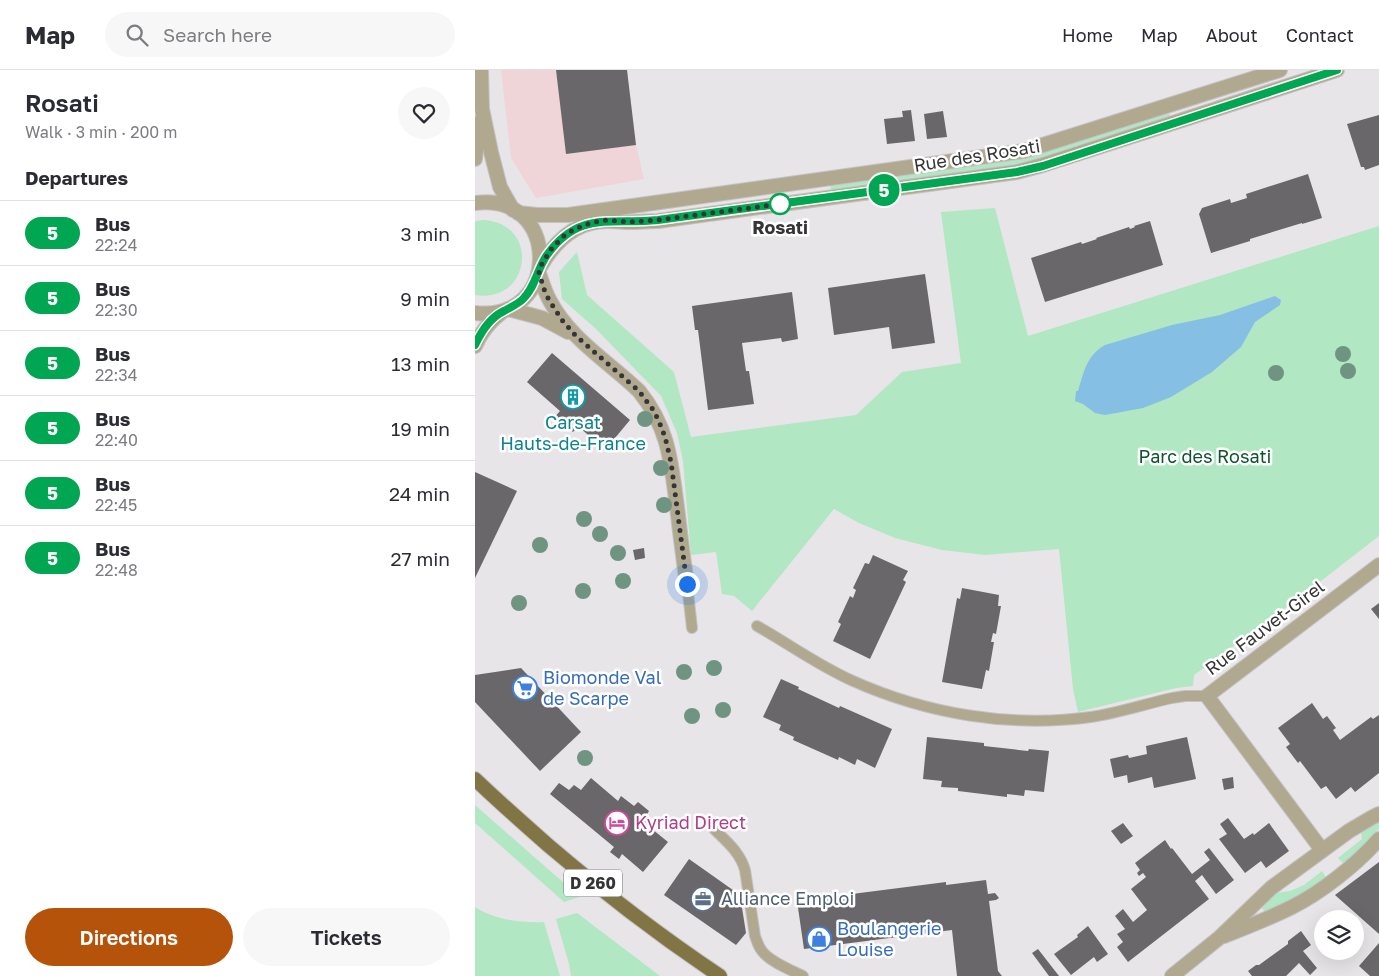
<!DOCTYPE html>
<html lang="en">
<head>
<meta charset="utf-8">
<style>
  :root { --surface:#fff; --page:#f7f7f7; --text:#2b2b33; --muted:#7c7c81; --line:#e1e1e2; --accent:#b45309 }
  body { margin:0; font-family:"Golos Text",sans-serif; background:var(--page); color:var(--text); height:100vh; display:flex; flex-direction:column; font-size:19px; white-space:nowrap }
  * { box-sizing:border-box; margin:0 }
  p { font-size:16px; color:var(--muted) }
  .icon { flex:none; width:28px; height:28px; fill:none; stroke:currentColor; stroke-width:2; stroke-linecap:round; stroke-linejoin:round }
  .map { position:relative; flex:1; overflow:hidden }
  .side { display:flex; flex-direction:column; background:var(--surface); width:475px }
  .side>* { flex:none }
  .badge { padding:0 10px; border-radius:16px; font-size:18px; line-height:32px }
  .controls { position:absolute; left:839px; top:840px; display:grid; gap:10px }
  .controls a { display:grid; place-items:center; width:50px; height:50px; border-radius:50%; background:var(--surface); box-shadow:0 5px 20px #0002; font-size:25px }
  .you { position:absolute; width:25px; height:25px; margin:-12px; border:4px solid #fff; border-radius:50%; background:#1a73e8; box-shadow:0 0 0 8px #1a73e833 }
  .map>.badge { position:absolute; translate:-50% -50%; box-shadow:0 0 0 2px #fff }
  h2 { padding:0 25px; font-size:19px; line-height:45px }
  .round { display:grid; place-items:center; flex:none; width:52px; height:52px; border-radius:26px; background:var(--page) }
  .head { display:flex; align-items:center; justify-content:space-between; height:85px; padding:0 25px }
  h1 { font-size:24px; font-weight:600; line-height:38px }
  .cta { display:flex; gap:10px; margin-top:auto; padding:10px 25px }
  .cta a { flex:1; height:58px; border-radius:30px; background:var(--accent); color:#fff; font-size:20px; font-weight:600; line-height:58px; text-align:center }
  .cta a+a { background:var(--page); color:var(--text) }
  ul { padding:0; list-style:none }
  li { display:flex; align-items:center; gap:15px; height:65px; padding:0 25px; border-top:1px solid var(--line) }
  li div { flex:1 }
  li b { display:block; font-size:19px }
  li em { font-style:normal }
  li .badge { min-width:55px; font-weight:700; text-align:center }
  header { display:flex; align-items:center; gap:30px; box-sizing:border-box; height:70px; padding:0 25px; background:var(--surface); border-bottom:1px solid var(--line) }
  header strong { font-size:24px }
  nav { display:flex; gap:28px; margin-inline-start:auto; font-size:18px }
  .search { width:350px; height:45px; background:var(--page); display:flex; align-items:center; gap:12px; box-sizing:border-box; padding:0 18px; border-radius:28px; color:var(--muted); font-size:19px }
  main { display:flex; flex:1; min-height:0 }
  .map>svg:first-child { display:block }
  .industrial { fill:#efd4d8 }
  .green { fill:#b1e7c2 }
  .water { fill:#85bfe4 }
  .building { fill:#6a676a }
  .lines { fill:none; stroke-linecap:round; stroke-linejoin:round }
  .service-casing { stroke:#c4c2c4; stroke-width:12 }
  .minor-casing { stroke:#c4c2c4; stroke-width:16 }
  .tertiary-casing { stroke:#c4c2c4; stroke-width:16 }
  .primary-casing { stroke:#c4c2c4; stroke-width:16 }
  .service { stroke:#b0a990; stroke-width:10 }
  .minor { stroke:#b0a990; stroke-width:14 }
  .tertiary { stroke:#b0a990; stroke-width:14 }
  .primary { stroke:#827545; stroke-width:14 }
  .tree { fill:#709482 }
  .line-casing { stroke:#fff; stroke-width:11 }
  .line { stroke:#00a651; stroke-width:8 }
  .walk { stroke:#363536; stroke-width:5; stroke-dasharray:0 9 }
  .stop-dot { fill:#fff; stroke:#00a651; stroke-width:2.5 }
  .labels { text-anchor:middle; stroke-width:5; stroke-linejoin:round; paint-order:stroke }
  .shield { fill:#fff; stroke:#727272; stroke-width:1 }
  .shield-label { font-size:16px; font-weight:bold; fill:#363536 }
  .street-label { font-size:18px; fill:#363536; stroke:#fff }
  .stop-label { font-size:18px; font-weight:bold; fill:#363536; stroke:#fff }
  .culture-label { font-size:18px; fill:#0d838f; stroke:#fff }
  .park-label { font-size:18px; fill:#0e522f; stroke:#fff }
  .shop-label { font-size:18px; fill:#366cbe; stroke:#fff; text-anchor:start }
  .hotel-label { font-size:18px; fill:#b23c85; stroke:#fff; text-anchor:start }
  .service-label { font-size:18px; fill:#4e5e75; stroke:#fff; text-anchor:start }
</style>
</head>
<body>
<header>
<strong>Map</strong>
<div class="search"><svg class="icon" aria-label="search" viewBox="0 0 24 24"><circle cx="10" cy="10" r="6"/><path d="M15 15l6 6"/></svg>Search here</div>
<nav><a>Home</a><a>Map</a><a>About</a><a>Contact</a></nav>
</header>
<main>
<section class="side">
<div class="head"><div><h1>Rosati</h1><p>Walk · 3 min · 200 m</p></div><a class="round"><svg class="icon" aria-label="heart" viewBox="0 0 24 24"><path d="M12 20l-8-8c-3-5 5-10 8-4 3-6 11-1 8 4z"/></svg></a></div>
<h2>Departures</h2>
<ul>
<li><span class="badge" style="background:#00a651;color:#fff">5</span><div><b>Bus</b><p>22:24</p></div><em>3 min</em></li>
<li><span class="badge" style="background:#00a651;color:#fff">5</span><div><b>Bus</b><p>22:30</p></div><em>9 min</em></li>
<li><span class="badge" style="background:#00a651;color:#fff">5</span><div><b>Bus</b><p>22:34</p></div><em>13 min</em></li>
<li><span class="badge" style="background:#00a651;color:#fff">5</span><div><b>Bus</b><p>22:40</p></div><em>19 min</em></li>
<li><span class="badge" style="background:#00a651;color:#fff">5</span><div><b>Bus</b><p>22:45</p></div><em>24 min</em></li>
<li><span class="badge" style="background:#00a651;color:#fff">5</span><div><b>Bus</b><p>22:48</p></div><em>27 min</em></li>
</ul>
<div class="cta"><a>Directions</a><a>Tickets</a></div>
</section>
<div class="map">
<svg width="904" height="906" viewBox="0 0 904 906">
  <rect width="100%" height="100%" fill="#e8e5e8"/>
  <!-- industrial -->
  <polygon class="industrial" points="26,0 152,0 161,75 169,109 61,128 36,88"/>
  <!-- green -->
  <g class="green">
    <polygon points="693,41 696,48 563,90 526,97 356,120 355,113 525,90"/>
    <polygon points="520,138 553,266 904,156 904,466 824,528 719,605 718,616 701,618 603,642 598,619 584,479 510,485 467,480 420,468 384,453 359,439 277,541 259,526 247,524 241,482 216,485 208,391 202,363 186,326 121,259 87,229 84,202 102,182 112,225 199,302 216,367 381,345 427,302 486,293 466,142"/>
    <path d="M8 150C66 153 56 234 0 225V151Z"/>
    <polygon points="0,735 105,827 89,832 0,753"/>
    <polygon points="904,753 904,759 881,782 868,793 863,788 887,769 886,762"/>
    <polygon points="847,801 851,807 820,830 789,841 786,836 801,823 815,821 829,815"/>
    <path d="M0 837C20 850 45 853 69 852L85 906H0Z"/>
    <polygon points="102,843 185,906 96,906 94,894 81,849"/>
  </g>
  <!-- water -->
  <path class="water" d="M800 226 806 230 805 235 780 252 766 277 737 302 696 327 668 338 630 345 620 343 608 334 600 331 601 321H603C609 302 611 286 630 275L697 255 745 245Z"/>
  <!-- building -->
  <g class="building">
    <polygon points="81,0 152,0 161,75 91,84"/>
    <polygon points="436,40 440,71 412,74 409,49 428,47 427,41"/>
    <polygon points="468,41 472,67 452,69 449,44"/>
    <polygon points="904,45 904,95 890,100 889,97 886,97 872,54"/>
    <polygon points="833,104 847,148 827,154 827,153 775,169 775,171 736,183 724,144 727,138 755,129 756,133 772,128 771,124"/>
    <polygon points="675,151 688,195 570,232 556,188 606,172 607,174 622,169 621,168 654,157 655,159 660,157 659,156"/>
    <polygon points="450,204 460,273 417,279 414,257 359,265 353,218"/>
    <polygon points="317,222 323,269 307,272 306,268 267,273 271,301 274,301 279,334 233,340 223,260 220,260 217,236"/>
    <polygon points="77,283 155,350 130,380 103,356 98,362 94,359 92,361 78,349 85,341 52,312"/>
    <polygon points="0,402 42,421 0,508"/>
    <polygon points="169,478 170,488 160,490 158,480"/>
    <polygon points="398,485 433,501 428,510 431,512 395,589 358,571 366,554 363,552 375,526 378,528 381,520 378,518 390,493 394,494"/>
    <polygon points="487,518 524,525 523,536 526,536 521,564 518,563 516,572 519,572 514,601 511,600 507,619 467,612 482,528 485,529"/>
    <polygon points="904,533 904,549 896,539"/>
    <polygon points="46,598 106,662 65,701 0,632 0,605"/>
    <polygon points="306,609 324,617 323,619 364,638 365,636 417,659 400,698 382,689 380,695 364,687 363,690 318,670 319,667 304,660 306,655 288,647"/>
    <polygon points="837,633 848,649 852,646 861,658 858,660 865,670 896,647 898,649 904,645 904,703 880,722 876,717 861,729 851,716 846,719 825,691 823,693 811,677 815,674 803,658"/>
    <polygon points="452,667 509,673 509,676 553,681 554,679 574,681 569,722 550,720 549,726 532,724 532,727 483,721 483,718 466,717 467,711 448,709"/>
    <polygon points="712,667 721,709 679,718 677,707 653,713 652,705 639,708 635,689 653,685 654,688 672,684 671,676"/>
    <polygon points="758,707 759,718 749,720 747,709"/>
    <polygon points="116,708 143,731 146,726 159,736 163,732 174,741 171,746 176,751 172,755 193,772 168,802 147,784 144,789 135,782 139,777 75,724 84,713 94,720 99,715 106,720"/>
    <polygon points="753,748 769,769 778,763 779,765 794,753 814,781 791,798 786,791 770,803 744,769 752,764 745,754"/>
    <polygon points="648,753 658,766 646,774 636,761"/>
    <polygon points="690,770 696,779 697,778 717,804 735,790 729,782 734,778 759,810 741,824 727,805 720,811 734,829 653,892 642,877 648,872 642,864 650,859 640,846 648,839 658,852 672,840 656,819 671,807 668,803 664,806 662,803 665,800 660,793"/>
    <polygon points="214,789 265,825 271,863 261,875 189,825"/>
    <polygon points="904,792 904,864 860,825"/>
    <polygon points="511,810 513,824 520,823 524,828 521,830 514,831 523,901 527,906 482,906 477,860 329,879 322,831 471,812 471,815"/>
    <polygon points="613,856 633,884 622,892 619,887 596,905 579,884 603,867 602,865"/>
    <polygon points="826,861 836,875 828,881 842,898 835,905 824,893 811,906 777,906 773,901 781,895 784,895 813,874 813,871"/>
    <polygon points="904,873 904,906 895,906 884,896"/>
    <polygon points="563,879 584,906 574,906 557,883"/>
  </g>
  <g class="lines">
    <defs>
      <g id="service">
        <polyline points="212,514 217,558"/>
        <path d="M282 556C314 574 344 596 378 611 452 644 535 658 616 647 643 643 670 634 697 628L710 626H732"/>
        <path d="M239 759C251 771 265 782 270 800L280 866C282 871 283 876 287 881 295 892 316 900 328 906"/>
      </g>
      <g id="minor">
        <polyline points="6,0 7,39 16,82 25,117 38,140"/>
        <polyline points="0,89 5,52"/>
        <path d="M0 133C85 121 88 253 0 243"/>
        <polyline points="43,143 62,145 93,145 549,81 805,0"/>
        <path d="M65 197C80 171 101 151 132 151 140 151 148 152 156 152 165 152 174 151 183 151L542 102 568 95 862 0"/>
        <path d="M64 203C67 212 70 222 75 231 95 269 134 292 164 321 194 358 196 392 202 437 205 462 208 488 212 514"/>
        <polyline points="33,239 67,248 93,262"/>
        <path d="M0 276C6 262 15 251 27 242"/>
        <polyline points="847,780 732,626 904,495"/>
      </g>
      <g id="tertiary">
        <path d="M749 866C772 857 795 848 817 837 847 822 882 794 904 769"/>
        <polyline points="697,906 744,868 796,818 874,761 896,748 904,744"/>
      </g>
      <path id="primary" d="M0 709C24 732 49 754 74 776 129 823 185 866 245 906"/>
    </defs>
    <!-- service casing -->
    <use href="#service" class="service-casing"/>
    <!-- minor casing -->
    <use href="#minor" class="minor-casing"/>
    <!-- tertiary casing -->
    <use href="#tertiary" class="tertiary-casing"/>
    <!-- primary casing -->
    <use href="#primary" class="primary-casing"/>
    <!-- service -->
    <use href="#service" class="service"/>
    <!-- minor -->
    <use href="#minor" class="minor"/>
    <!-- tertiary -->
    <use href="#tertiary" class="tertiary"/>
    <!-- primary -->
    <use href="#primary" class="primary"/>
  </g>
  <!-- trees -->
  <g class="tree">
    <circle cx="868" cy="284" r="8"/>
    <circle cx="873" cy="301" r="8"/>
    <circle cx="801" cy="303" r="8"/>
    <circle cx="170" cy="349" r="8"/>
    <circle cx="186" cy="398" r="8"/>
    <circle cx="189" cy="435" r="8"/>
    <circle cx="109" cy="449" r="8"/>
    <circle cx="125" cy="464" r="8"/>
    <circle cx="65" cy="475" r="8"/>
    <circle cx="143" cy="483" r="8"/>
    <circle cx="148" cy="511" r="8"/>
    <circle cx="108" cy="521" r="8"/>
    <circle cx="44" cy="533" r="8"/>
    <circle cx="239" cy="598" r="8"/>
    <circle cx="209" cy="602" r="8"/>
    <circle cx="248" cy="640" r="8"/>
    <circle cx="217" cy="646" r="8"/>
    <circle cx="110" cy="688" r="8"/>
  </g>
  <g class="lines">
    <defs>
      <path id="line" d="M0 275C6 262 16 247 29 241 36 237 43 234 48 229 61 216 62 199 72 185 104 140 136 155 183 150L542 102 568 96 862 0"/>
    </defs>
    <!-- line casing -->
    <use href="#line" class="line-casing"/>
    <!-- line -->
    <use href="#line" class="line"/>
    <!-- walk -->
    <polyline class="walk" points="212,514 196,392 190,367 185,354 179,341 164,321 101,266 87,250 74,230 70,222 64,203 65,197 77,178 89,166 98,160 115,153 132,150 154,152 183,150 305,134"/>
  </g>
  <!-- icons -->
  <defs>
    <symbol id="building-ring" viewBox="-11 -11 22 22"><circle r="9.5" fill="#fff" stroke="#0f9aa8" stroke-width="1.5"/><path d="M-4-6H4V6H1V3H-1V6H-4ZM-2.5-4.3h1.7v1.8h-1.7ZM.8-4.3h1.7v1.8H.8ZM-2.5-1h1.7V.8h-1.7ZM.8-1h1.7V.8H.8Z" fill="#0f9aa8"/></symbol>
    <symbol id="supermarket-ring" viewBox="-11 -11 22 22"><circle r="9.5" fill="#fff" stroke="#3f7fe0" stroke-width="1.5"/><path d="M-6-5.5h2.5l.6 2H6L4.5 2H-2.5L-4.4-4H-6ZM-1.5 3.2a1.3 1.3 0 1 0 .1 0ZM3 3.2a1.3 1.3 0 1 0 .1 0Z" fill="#3f7fe0"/></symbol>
    <symbol id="hotel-ring" viewBox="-11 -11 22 22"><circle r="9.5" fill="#fff" stroke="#d1479c" stroke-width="1.5"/><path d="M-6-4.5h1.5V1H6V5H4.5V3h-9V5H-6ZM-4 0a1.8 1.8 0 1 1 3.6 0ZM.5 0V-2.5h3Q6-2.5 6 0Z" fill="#d1479c"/></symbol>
    <symbol id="office-ring" viewBox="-11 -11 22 22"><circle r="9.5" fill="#fff" stroke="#5c6f8a" stroke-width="1.5"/><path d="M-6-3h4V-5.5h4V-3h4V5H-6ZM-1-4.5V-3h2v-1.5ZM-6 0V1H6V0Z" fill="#5c6f8a"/></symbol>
    <symbol id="shop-ring" viewBox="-11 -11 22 22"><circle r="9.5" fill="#fff" stroke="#3f7fe0" stroke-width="1.5"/><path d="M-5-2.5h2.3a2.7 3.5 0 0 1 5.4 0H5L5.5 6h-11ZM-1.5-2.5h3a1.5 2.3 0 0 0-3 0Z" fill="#3f7fe0"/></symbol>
  </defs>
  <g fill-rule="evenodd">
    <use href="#building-ring" x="84" y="313" width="28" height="28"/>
    <use href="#supermarket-ring" x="36" y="604" width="28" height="28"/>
    <use href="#hotel-ring" x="128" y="739" width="28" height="28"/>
    <use href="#office-ring" x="214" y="815" width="28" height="28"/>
    <use href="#shop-ring" x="330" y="855" width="28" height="28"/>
  </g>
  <!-- markers -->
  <circle class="stop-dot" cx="305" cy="134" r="10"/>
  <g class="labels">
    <!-- shield labels -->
    <rect class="shield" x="89" y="799.5" width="58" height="27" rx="4"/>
    <g class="shield-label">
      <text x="118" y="819">D 260</text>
    </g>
    <!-- street labels -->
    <g class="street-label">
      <text transform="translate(502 86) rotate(-9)" y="6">Rue des Rosati</text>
      <text transform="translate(790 558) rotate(-37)" y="6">Rue Fauvet-Girel</text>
    </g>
    <!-- stop labels -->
    <g class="stop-label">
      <text x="305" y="164">Rosati</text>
    </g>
    <!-- culture labels -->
    <g class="culture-label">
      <text x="98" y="359">Carsat<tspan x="98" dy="21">Hauts-de-France</tspan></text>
    </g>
    <!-- park labels -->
    <g class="park-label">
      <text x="730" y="393">Parc des Rosati</text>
    </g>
    <!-- shop labels -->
    <g class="shop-label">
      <text x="68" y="614">Biomonde Val<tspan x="68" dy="21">de Scarpe</tspan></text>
      <text x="362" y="865">Boulangerie<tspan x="362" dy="21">Louise</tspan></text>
    </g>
    <!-- hotel labels -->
    <g class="hotel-label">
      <text x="160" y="759">Kyriad Direct</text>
    </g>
    <!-- service labels -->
    <g class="service-label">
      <text x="246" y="835">Alliance Emploi</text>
    </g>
  </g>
</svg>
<div class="controls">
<a><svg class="icon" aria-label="layers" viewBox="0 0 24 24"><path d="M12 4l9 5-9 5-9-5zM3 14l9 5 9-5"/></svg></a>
</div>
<div class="you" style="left:212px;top:514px"></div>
<b class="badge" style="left:409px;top:120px;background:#00a651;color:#fff">5</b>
</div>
</main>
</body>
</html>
